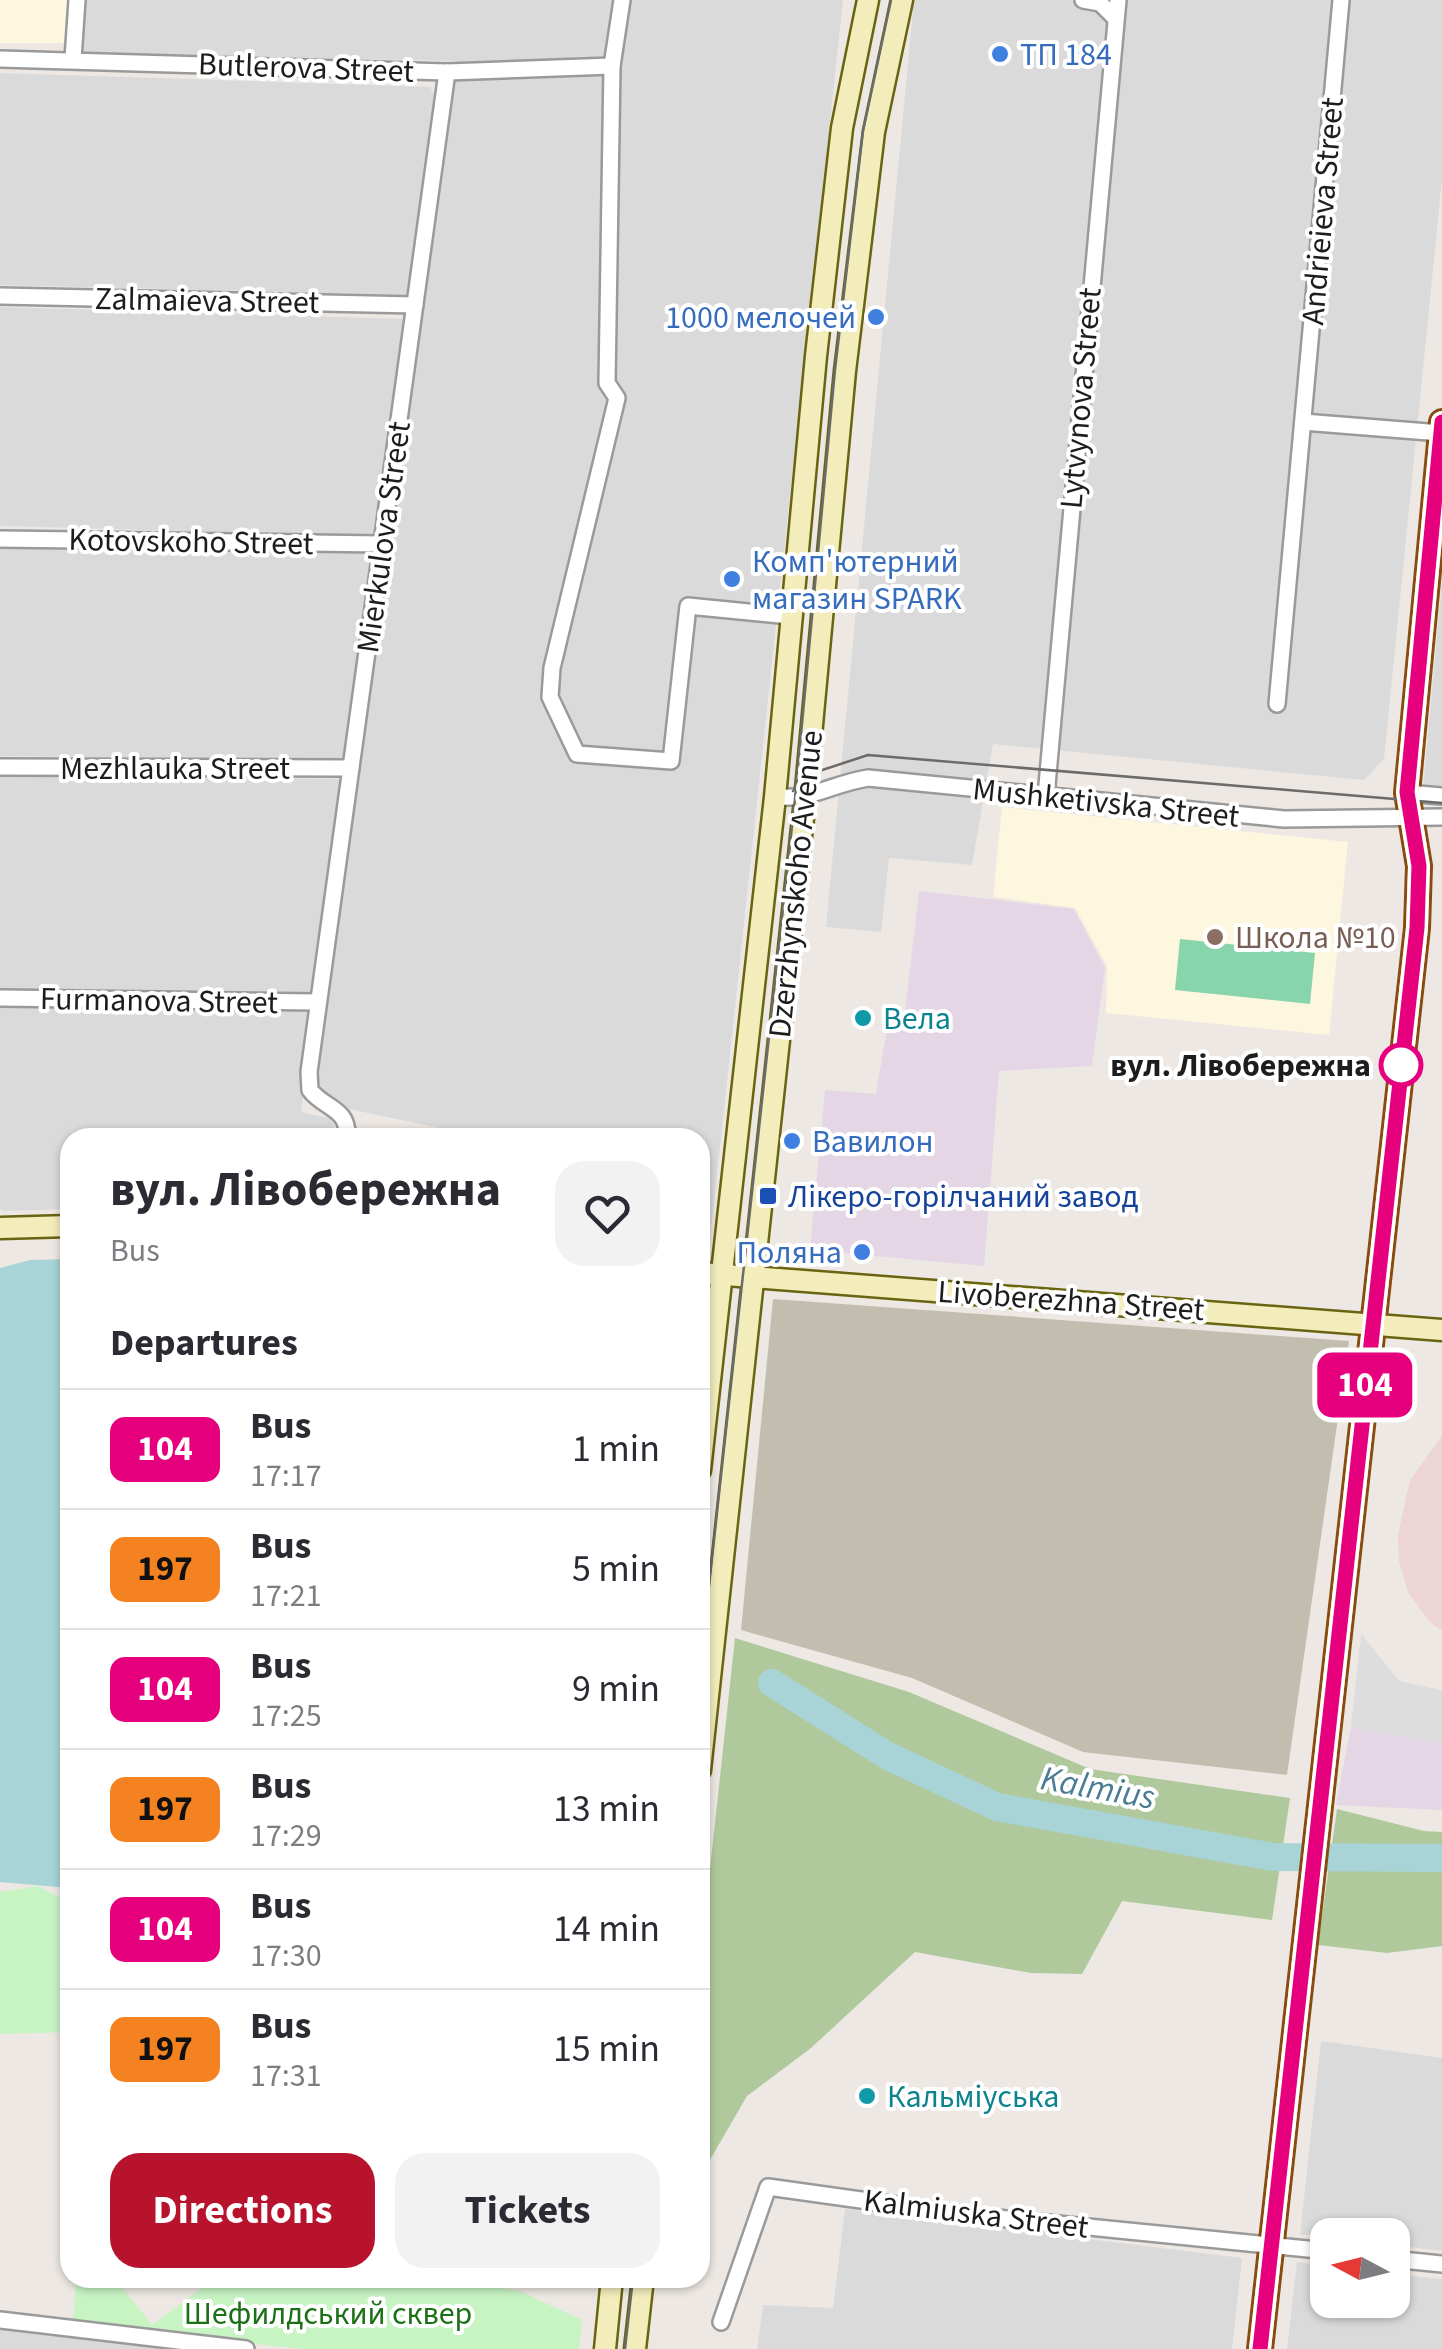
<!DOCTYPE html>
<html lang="en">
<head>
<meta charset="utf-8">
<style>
  :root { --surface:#fff; --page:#f2f2f3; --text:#2b2b33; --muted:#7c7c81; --line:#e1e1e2; --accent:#b7132d }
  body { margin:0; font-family:"Source Sans 3",sans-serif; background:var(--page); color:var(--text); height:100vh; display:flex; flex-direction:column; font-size:38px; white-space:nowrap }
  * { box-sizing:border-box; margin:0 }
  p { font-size:32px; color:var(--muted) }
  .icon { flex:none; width:55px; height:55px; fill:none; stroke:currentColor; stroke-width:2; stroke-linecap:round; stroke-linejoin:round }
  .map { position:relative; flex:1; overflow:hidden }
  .sheet { position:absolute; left:60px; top:1128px; width:650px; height:1160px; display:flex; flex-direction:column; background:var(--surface); border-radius:30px; box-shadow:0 2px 8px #0004 }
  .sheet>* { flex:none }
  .badge { padding:0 20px; border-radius:15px; font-size:35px; line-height:65px }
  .needle { width:65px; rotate:277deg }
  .buttons { position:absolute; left:1310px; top:2218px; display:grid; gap:20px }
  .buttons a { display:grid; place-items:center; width:100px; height:100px; border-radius:20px; background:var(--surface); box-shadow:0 2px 8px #0004; font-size:50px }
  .map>.badge { position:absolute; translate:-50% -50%; box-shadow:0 0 0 5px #fff }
  h2 { padding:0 50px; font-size:38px; line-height:90px }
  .round { display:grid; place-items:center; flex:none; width:105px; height:105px; border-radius:30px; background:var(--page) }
  .headline { display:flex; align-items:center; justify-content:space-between; height:170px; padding:0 50px }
  h1 { font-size:48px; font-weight:700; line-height:75px }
  .primary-button { display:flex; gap:20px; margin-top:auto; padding:20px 50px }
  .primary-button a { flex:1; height:115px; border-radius:30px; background:var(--accent); color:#fff; font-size:40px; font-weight:700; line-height:115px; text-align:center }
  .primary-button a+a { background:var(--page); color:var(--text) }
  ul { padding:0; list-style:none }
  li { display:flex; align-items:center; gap:30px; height:120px; padding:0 50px; border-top:2px solid var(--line) }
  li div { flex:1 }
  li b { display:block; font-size:38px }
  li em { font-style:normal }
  li .badge { min-width:110px; font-weight:700; text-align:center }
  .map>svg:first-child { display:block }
  .residential { fill:#dbdada }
  .commercial { fill:#edd4d7 }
  .industrial { fill:#e5d6e5 }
  .education { fill:#fcf7de }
  .construction { fill:#c1beb0 }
  .forest { fill:#b0c99c }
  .park { fill:#c8f4c4 }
  .pitch { fill:#88d5ab }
  .parking { fill:#ddd }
  .water { fill:#a8d4d7 }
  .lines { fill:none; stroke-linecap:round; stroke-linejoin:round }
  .river { stroke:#a8d4d7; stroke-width:28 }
  .street-casing { stroke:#9a9a9a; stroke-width:20 }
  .secondary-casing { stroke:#69640f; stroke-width:25 }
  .primary-casing { stroke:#884c0e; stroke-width:28 }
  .street { stroke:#fff; stroke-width:15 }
  .secondary { stroke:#f3edbc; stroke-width:20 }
  .primary { stroke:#f3c3a3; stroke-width:22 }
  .tram { stroke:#6b6b6b; stroke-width:2.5 }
  .line-casing { stroke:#fff; stroke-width:22 }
  .line { stroke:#e6007e; stroke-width:15 }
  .shop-dot { fill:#3f7fe0; stroke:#fff; stroke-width:4 }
  .education-dot { fill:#8d6e63; stroke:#fff; stroke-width:4 }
  .culture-dot { fill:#0f9aa8; stroke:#fff; stroke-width:4 }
  .stop-dot { fill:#fff; stroke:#e6007e; stroke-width:5 }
  .transit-dot { fill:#1a4fb4; stroke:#fff; stroke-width:4 }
  .labels { text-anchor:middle; stroke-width:8; stroke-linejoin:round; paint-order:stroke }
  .shop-label { font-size:32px; fill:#366cbe; stroke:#fff; text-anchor:start }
  .street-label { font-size:32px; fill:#1d1d1d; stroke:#fff }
  .education-label { font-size:32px; fill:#785e54; stroke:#fff; text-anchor:start }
  .culture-label { font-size:32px; fill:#0d838f; stroke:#fff; text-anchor:start }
  .stop-label { font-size:32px; font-weight:bold; fill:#1d1d1d; stroke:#fff; text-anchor:end }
  .transit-label { font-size:32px; fill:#164399; stroke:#fff; text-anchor:start }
  .park-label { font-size:32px; fill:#1c7016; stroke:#fff }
  .water-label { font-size:35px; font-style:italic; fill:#4c7c94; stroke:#fff }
</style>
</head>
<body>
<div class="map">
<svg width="1442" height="2349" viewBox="0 0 1442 2349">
  <rect width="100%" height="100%" fill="#ede8e3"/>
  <!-- residential -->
  <g class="residential">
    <polygon points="78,0 843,0 708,1259 700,1258 700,1138 483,1137 349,1109 317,1089 317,1061 456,61 80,53"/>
    <polygon points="914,0 1442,0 1442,179 1384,759 1364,780 993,744 972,865 889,858 881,932 826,927"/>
    <polygon points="0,73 430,87 437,100 410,295 0,285"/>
    <polygon points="0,307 407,319 377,536 0,526"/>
    <polygon points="0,548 375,550 346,760 0,756"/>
    <polygon points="1442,582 1442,789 1423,787"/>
    <polygon points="0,776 343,779 314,993 0,991"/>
    <polygon points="0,1003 313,1012 301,1112 334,1119 333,1137 70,1138 70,1209 4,1211 0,1209"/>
    <polygon points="1321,2041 1442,2058 1442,2251 1393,2245 1392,2235 1300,2235"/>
    <polygon points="845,2209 1242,2258 1232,2349 757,2349 763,2305 833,2308"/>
    <polygon points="1297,2262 1327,2266 1328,2300 1392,2300 1393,2274 1442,2279 1442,2349 1287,2349"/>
    <polygon points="0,2327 197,2349 0,2349"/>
  </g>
  <!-- commercial -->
  <polygon class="commercial" points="1442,1436 1442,1631 1429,1621 1408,1592 1399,1561 1398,1535 1410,1480"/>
  <!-- industrial -->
  <g class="industrial">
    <polygon points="919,891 1074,909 1105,968 1092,1066 999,1071 984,1266 810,1250 825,1090 876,1094 887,1029 903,1030"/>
    <polygon points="1351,1727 1442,1743 1442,1810 1336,1805"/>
  </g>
  <!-- education -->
  <g class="education">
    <polygon points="0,0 69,0 67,43 0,43"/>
    <polygon points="1002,807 1348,842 1329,1035 1106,1013 1107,966 1075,908 993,897"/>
  </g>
  <!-- construction -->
  <polygon class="construction" points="773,1299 1349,1341 1287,1775 1083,1752 912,1678 741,1630"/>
  <!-- forest -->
  <g class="forest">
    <polygon points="735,1638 909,1692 1090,1769 1290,1798 1272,1920 1122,1901 1082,1974 1031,1973 915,1952 811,2048 747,2096 700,2177 700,1962"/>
    <polygon points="1337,1809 1424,1831 1442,1832 1442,1946 1387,1953 1318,1945"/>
  </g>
  <!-- park -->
  <g class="park">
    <polygon points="38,1886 70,1903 70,2032 0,2034 0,1892"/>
    <polygon points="76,2278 115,2278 152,2325 215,2278 438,2278 520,2291 582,2320 579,2349 301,2349 73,2324"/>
  </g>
  <!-- pitch -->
  <polygon class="pitch" points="1180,939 1315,953 1310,1004 1175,990"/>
  <!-- parking -->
  <polygon class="parking" points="1361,1634 1399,1681 1442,1690 1442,1743 1351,1727"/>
  <!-- water -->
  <polygon class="water" points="70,1259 70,1888 0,1882 0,1268 30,1260"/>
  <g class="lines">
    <!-- river -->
    <polyline class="river" points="772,1683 888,1756 997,1807 1273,1857 1442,1858"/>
    <defs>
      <g id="street">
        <polyline points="622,0 612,66 607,383 617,398 552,668 550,697 577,754 671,761 688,606 790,616"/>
        <polyline points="1083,0 1100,3 1115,18"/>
        <polyline points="0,59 447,72 612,66"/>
        <polyline points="73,59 77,0"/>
        <polyline points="0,296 415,305"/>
        <polyline points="1303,422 1441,433"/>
        <polyline points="0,539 382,544"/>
        <polyline points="1277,704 1341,0"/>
        <polyline points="0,767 351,768"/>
        <polyline points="1407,793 1442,796"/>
        <polyline points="1046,796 1118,0"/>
        <path d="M775 797C813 800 831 784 868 778L1284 819 1442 817"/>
        <polyline points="0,998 318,1002"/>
        <path d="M347 1138C349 1107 324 1109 310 1090L309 1072 447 72"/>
        <polyline points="1392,2259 1442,2264"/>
        <polyline points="0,2320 246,2349"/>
        <polyline points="721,2322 768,2187 968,2215 1328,2251"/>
      </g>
      <g id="secondary">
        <polyline points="0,1228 70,1226"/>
        <polyline points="700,1273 1442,1330"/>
        <polyline points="700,1470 775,797 816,356 842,128 868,0"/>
        <polyline points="700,1770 805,800 845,371 874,132 902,0"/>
        <polyline points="605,2349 612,2278"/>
        <polyline points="635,2349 643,2278"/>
      </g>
      <polyline id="primary" points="1260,2349 1417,928 1419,866 1407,793 1442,422"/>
    </defs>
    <!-- street casing -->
    <use href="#street" class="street-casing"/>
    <!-- secondary casing -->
    <use href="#secondary" class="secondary-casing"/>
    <!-- primary casing -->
    <use href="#primary" class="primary-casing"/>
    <!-- street -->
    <use href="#street" class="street"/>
    <!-- secondary -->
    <use href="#secondary" class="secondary"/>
    <!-- primary -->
    <use href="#primary" class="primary"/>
    <!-- tram -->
    <g class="tram">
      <polyline points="793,791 807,775 868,755 1442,803"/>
      <polyline points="700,1668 795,799 835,370 863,131 891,0"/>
      <polyline points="625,2349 633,2278"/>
    </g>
  </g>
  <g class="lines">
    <defs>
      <polyline id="line" points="1260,2349 1417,928 1419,866 1407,792 1442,422"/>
    </defs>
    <!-- line casing -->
    <use href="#line" class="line-casing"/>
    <!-- line -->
    <use href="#line" class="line"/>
  </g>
  <!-- markers -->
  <g class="shop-dot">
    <circle cx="1000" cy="54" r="10"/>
    <circle cx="876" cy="317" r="10"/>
    <circle cx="732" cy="579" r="10"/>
    <circle cx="792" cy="1141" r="10"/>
    <circle cx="862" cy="1252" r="10"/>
  </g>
  <circle class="education-dot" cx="1215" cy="937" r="10"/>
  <g class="culture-dot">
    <circle cx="863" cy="1018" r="10"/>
    <circle cx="867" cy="2096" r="10"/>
  </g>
  <circle class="stop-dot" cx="1401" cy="1065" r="20"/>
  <rect class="transit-dot" x="758" y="1186" width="20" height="20" rx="5"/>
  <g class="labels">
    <!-- shop labels -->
    <g class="shop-label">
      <text x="1020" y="65">ТП 184</text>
      <text x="856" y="328" text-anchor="end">1000 мелочей</text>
      <text x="752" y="572">Комп'ютерний<tspan x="752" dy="37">магазин SPARK</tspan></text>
      <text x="812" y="1152">Вавилон</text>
      <text x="842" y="1263" text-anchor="end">Поляна</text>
    </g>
    <!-- street labels -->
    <g class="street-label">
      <text transform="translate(306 67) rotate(2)" y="11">Butlerova Street</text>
      <text transform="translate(1322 211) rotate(-85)" y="11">Andrieieva Street</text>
      <text transform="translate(207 300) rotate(1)" y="11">Zalmaieva Street</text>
      <text transform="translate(1080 398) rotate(-85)" y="11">Lytvynova Street</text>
      <text transform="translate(383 537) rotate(-82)" y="11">Mierkulova Street</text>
      <text transform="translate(191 541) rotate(1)" y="11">Kotovskoho Street</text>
      <text x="175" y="779">Mezhlauka Street</text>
      <text transform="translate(1106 802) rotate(6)" y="11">Mushketivska Street</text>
      <text transform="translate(795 884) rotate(-84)" y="11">Dzerzhynskoho Avenue</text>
      <text transform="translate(159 1000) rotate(1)" y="11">Furmanova Street</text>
      <text transform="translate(1071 1300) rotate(4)" y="11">Livoberezhna Street</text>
      <text transform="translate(976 2213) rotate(7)" y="11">Kalmiuska Street</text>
    </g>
    <!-- education labels -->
    <g class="education-label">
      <text x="1235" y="948">Школа №10</text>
    </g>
    <!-- culture labels -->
    <g class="culture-label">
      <text x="883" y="1029">Вела</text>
      <text x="887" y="2107">Кальміуська</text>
    </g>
    <!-- stop labels -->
    <g class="stop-label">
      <text x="1371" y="1076">вул. Лівобережна</text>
    </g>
    <!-- transit labels -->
    <g class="transit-label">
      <text x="788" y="1207">Лікеро-горілчаний завод</text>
    </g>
    <!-- park labels -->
    <g class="park-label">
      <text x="328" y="2324">Шефилдський сквер</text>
    </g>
    <!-- water labels -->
    <g class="water-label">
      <text transform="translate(1098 1787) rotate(10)" y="12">Kalmius</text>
    </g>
  </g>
</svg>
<div class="buttons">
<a><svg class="needle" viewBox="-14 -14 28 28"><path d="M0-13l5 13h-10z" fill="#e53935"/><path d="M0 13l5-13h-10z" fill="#7c7c81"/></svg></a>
</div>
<b class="badge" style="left:1365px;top:1385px;background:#e6007e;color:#fff">104</b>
<section class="sheet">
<div class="headline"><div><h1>вул. Лівобережна</h1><p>Bus</p></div><a class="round"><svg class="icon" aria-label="heart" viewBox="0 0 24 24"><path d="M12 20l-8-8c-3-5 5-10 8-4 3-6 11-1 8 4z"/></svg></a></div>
<h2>Departures</h2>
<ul>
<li><span class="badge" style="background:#e6007e;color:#fff">104</span><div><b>Bus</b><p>17:17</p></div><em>1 min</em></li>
<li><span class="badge" style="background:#f58220;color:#111">197</span><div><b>Bus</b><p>17:21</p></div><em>5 min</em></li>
<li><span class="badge" style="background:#e6007e;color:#fff">104</span><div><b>Bus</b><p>17:25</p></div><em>9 min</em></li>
<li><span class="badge" style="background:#f58220;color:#111">197</span><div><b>Bus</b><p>17:29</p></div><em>13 min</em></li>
<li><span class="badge" style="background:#e6007e;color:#fff">104</span><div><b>Bus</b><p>17:30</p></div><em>14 min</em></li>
<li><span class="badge" style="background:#f58220;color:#111">197</span><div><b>Bus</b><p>17:31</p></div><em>15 min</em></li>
</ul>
<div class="primary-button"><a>Directions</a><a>Tickets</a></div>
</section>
</div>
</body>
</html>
